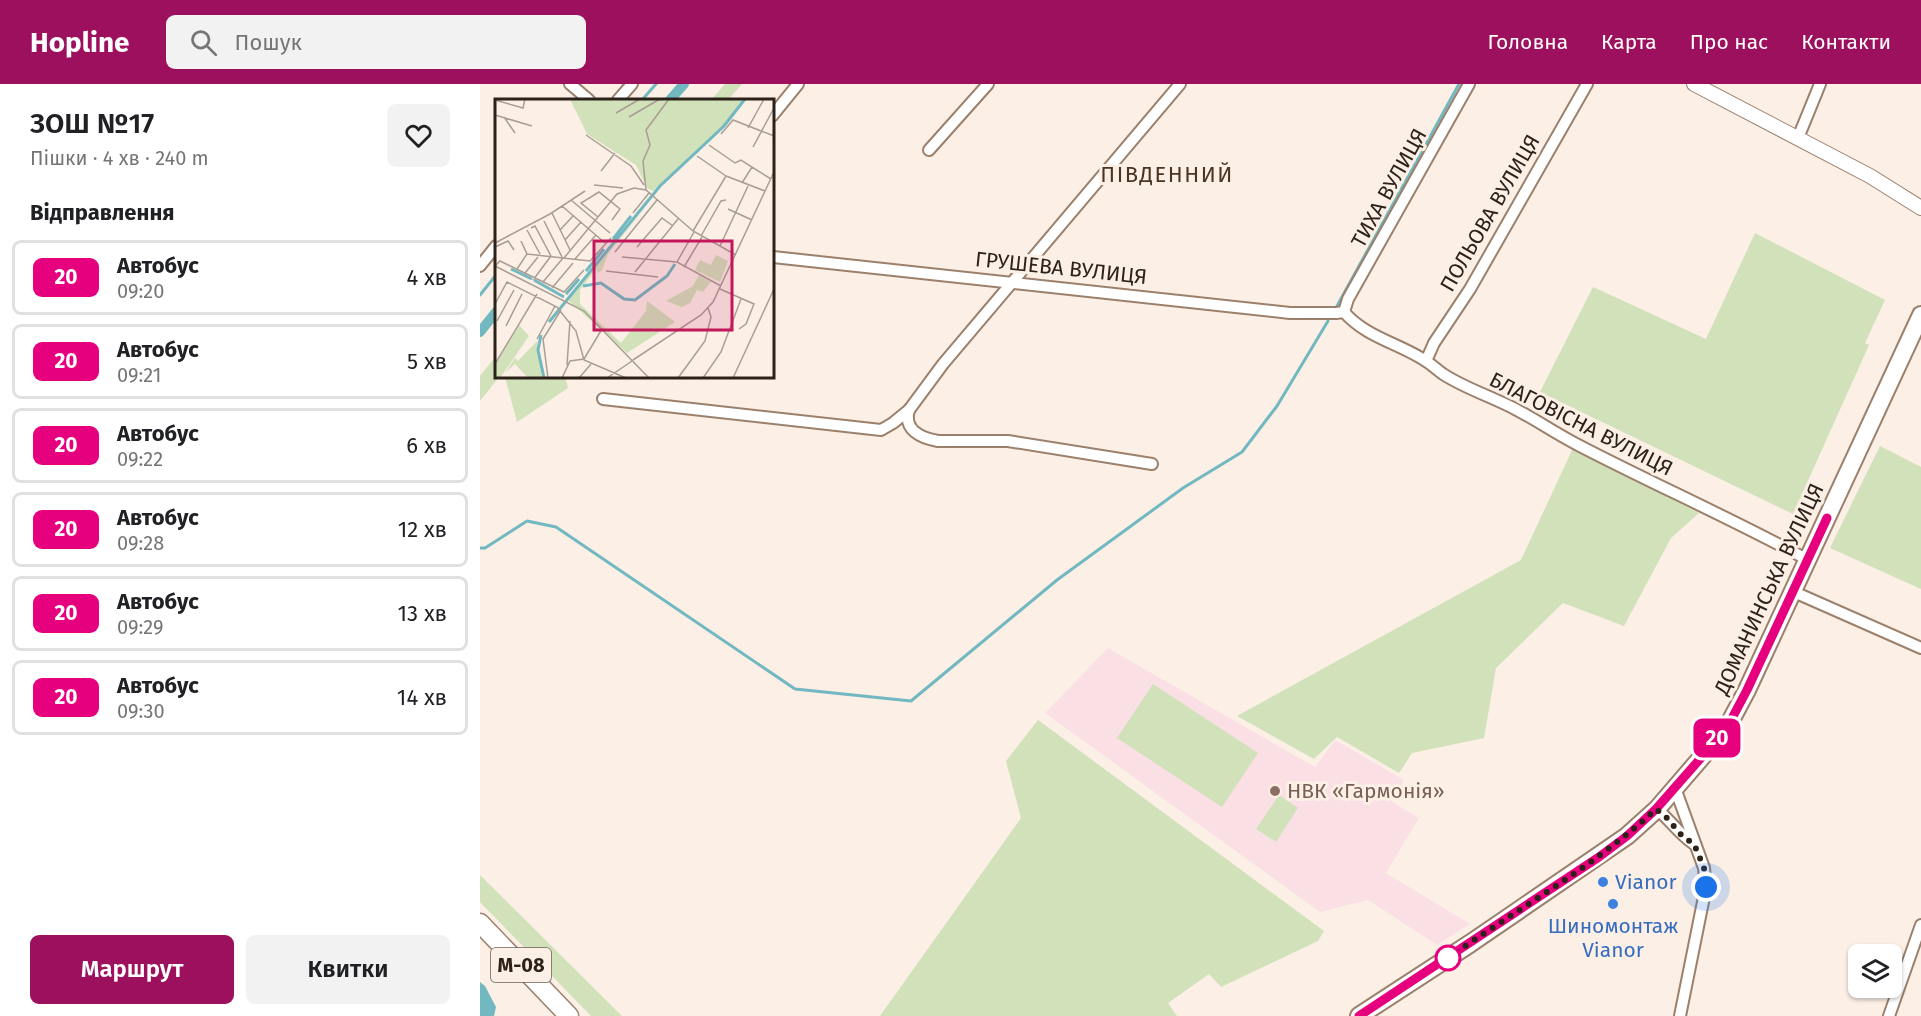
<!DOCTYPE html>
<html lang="uk">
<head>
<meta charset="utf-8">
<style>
  :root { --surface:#fff; --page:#f2f2f2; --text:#202124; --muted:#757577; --line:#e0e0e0; --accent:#9d105d }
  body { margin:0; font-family:"Fira Sans",sans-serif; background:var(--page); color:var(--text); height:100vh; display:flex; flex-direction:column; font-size:22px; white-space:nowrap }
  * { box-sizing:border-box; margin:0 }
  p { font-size:20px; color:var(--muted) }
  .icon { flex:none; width:33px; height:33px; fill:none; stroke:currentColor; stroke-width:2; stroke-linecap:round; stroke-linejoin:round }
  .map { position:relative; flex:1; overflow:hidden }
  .panel { display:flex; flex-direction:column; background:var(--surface); width:480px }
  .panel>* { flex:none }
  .badge { padding:0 12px; border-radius:9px; font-size:21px; line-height:39px }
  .fabs { position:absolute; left:1368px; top:860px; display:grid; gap:12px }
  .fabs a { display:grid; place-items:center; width:54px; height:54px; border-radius:9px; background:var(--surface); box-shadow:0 2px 4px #0004; font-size:30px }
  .you { position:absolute; width:30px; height:30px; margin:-15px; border:4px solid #fff; border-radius:50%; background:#1a73e8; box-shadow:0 0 0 9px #1a73e833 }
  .map>.badge { position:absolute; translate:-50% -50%; box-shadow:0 0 0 3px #fff }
  h2 { padding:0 30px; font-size:22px; line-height:54px }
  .round { display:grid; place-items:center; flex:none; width:63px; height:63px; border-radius:9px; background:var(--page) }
  .summary { display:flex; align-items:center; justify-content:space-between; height:102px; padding:0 30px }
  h1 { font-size:28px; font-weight:600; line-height:45px }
  .cta { display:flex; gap:12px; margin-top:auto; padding:12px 30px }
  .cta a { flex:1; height:69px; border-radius:9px; background:var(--accent); color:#fff; font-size:24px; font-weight:600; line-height:69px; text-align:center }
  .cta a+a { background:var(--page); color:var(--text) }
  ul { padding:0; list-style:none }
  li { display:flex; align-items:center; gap:18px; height:75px; margin:0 12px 9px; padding:0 18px; border:3px solid var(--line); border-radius:9px }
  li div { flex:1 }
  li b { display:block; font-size:22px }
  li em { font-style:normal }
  li .badge { min-width:66px; font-weight:700; text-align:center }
  header { display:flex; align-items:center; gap:36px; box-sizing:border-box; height:84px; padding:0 30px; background:var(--accent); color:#fff }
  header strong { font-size:28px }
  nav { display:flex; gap:33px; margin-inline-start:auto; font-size:21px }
  .search { width:420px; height:54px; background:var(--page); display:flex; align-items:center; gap:15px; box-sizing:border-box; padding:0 21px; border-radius:9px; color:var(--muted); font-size:22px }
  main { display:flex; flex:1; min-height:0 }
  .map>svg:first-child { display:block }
  .education { fill:#fae0e5 }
  .green { fill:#d1e1b9 }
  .water { fill:#71b8c0 }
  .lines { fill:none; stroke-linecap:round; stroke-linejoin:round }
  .stream { stroke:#71b8c0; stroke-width:3 }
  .canal { stroke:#71b8c0; stroke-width:10 }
  .minor-casing { stroke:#9b806c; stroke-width:14 }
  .tertiary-casing { stroke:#9b806c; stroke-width:16 }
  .secondary-casing { stroke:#9b806c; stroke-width:20 }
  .trunk-casing { stroke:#9b806c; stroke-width:21 }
  .minor { stroke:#fff; stroke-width:10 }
  .tertiary { stroke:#fff; stroke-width:14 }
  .secondary { stroke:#fff; stroke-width:16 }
  .trunk { stroke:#fff; stroke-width:18 }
  .line-casing { stroke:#fff; stroke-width:14 }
  .line { stroke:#e6007e; stroke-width:9 }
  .walk { stroke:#2d221a; stroke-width:6; stroke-dasharray:0 10.8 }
  .education-dot { fill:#8d6e63; stroke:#fbefe6; stroke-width:2 }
  .shop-dot { fill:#3f7fe0; stroke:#fbefe6; stroke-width:2 }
  .stop-dot { fill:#fff; stroke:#e6007e; stroke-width:3 }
  .labels { text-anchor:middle; stroke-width:6; stroke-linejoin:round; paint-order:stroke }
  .shield { fill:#fbefe6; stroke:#6b6057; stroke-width:1.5 }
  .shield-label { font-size:20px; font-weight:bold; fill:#2d221a }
  .street-label { font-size:21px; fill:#2d221a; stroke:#fbefe6 }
  .education-label { font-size:21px; fill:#785e54; stroke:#fbefe6; text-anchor:start }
  .shop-label { font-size:21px; fill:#366cbe; stroke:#fbefe6; text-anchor:start }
  .neighbourhood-label { font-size:22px; letter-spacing:1.5px; fill:#4b3422; stroke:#fbefe6 }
  .inset-river { fill:none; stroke:#71b8c0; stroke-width:3 }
  .inset-road { fill:none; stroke:#a99d94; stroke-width:1.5 }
  .view { fill:#c2185b; fill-opacity:0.15; stroke:#c2185b; stroke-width:3 }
  .inset-edge { fill:none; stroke:#2d221a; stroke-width:3 }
</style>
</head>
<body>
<header>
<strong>Hopline</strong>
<div class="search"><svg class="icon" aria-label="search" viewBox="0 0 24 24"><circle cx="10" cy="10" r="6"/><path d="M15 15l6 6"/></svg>Пошук</div>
<nav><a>Головна</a><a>Карта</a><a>Про нас</a><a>Контакти</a></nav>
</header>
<main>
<section class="panel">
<div class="summary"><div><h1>ЗОШ №17</h1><p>Пішки · 4 хв · 240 m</p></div><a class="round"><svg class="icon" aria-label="heart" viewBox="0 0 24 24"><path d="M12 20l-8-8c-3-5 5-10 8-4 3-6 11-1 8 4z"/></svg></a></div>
<h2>Відправлення</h2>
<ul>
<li><span class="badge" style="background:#e6007e;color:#fff">20</span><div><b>Автобус</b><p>09:20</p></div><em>4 хв</em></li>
<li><span class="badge" style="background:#e6007e;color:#fff">20</span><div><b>Автобус</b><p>09:21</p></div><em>5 хв</em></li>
<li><span class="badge" style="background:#e6007e;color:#fff">20</span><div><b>Автобус</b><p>09:22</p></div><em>6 хв</em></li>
<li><span class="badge" style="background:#e6007e;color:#fff">20</span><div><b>Автобус</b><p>09:28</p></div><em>12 хв</em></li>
<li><span class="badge" style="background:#e6007e;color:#fff">20</span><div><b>Автобус</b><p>09:29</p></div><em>13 хв</em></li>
<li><span class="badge" style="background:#e6007e;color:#fff">20</span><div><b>Автобус</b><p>09:30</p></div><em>14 хв</em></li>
</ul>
<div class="cta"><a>Маршрут</a><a>Квитки</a></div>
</section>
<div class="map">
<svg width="1441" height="932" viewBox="0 0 1441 932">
  <rect width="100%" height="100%" fill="#fbefe6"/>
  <!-- education -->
  <polygon class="education" points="628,564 835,683 855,656 924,696 912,718 939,734 906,789 990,840 957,861 888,816 840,828 565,629"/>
  <!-- green -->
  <g class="green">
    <polygon points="245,0 262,0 248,16 231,16"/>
    <polygon points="1275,149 1405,216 1385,259 1389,261 1313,430 1060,308 1113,203 1226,255"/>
    <polygon points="16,272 16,292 19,293 0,317 0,292"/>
    <polygon points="25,293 85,293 88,304 37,338"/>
    <polygon points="1094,362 1219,429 1191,454 1144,542 1083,519 1016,584 1004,654 932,669 919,689 857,653 834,675 757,632 1041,476"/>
    <polygon points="1400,362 1441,383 1441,505 1350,464"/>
    <polygon points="673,600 778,669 742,723 637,654"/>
    <polygon points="558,636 844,847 838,857 741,903 729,890 688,919 697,932 400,932 541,734 526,677"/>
    <polygon points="799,711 818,724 796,758 776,745"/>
    <polygon points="0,791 142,932 111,932 0,818"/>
  </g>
  <!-- water -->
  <polygon class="water" points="0,898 5,902 16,923 14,932 0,932"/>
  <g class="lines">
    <!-- stream -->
    <g class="stream">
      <polyline points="162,16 176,0"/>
      <polyline points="0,211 16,191"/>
      <polyline points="857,222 979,0"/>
      <polyline points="0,464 5,464 47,437 76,443 315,605 431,617 577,496 703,404 762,368 797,322 848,237"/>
    </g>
    <!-- canal -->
    <g class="canal">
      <polyline points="190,16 204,0"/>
      <polyline points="0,248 16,228"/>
    </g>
    <defs>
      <g id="minor">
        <polyline points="90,0 109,16"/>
        <polyline points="138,16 152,0"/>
        <polyline points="292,32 318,0"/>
        <polyline points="1318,54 1340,0"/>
        <polyline points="449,66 508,0"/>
        <polyline points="293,173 810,229 856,229 864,228"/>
        <polyline points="0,182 16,162"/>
        <path d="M864 228C885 252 914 258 941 274 949 278 956 285 963 290 986 305 1013 313 1037 326 1058 337 1078 351 1100 362 1175 401 1253 435 1328 476"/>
        <polyline points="864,228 868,215 989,0"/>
        <polyline points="946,277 954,259 990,205 1107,0"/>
        <path d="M123 315 401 346 413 339 429 326C423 346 441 354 458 357H528L672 380"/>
        <polyline points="429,326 463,280 700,0"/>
        <polyline points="1314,508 1441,564"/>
        <polyline points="1195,704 1224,784 1226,803 1200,932"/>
        <path d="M1177 725C1190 736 1199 750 1214 760"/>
        <polyline points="1409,932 1441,841"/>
      </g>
      <polyline id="tertiary" points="1214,0 1390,92 1441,124"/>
      <polyline id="secondary" points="879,932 991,859 1147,752 1177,725 1227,667 1250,638 1267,606 1441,231"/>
      <polyline id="trunk" points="0,839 89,932"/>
    </defs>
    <!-- minor casing -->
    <use href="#minor" class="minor-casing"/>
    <!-- tertiary casing -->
    <use href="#tertiary" class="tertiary-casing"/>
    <!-- secondary casing -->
    <use href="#secondary" class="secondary-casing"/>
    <!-- trunk casing -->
    <use href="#trunk" class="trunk-casing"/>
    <!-- minor -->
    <use href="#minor" class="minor"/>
    <!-- tertiary -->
    <use href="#tertiary" class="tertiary"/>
    <!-- secondary -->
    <use href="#secondary" class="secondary"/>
    <!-- trunk -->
    <use href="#trunk" class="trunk"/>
  </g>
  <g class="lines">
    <defs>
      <polyline id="line" points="879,932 1119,773 1147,752 1176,725 1227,667 1250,638 1267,606 1347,434"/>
    </defs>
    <!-- line casing -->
    <use href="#line" class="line-casing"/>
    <!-- line -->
    <use href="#line" class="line"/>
    <!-- walk -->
    <path class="walk" d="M968 874C1034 827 1114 783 1176 725L1186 733 1203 753 1214 760 1224 784 1226 803"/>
  </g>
  <!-- markers -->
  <circle class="education-dot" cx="795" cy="707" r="6"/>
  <g class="shop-dot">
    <circle cx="1123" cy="798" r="6"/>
    <circle cx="1133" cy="820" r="6"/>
  </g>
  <circle class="stop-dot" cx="968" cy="874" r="12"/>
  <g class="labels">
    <!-- shield labels -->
    <rect class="shield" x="11" y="864" width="60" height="34" rx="4.5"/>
    <g class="shield-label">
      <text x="41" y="888">М-08</text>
    </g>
    <!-- street labels -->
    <g class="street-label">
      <text transform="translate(909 104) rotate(-61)" y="7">ТИХА ВУЛИЦЯ</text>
      <text transform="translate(1010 129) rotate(-60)" y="7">ПОЛЬОВА ВУЛИЦЯ</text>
      <text transform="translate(581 184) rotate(6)" y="7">ГРУШЕВА ВУЛИЦЯ</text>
      <text transform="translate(1101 340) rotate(27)" y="7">БЛАГОВІСНА ВУЛИЦЯ</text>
      <text transform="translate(1289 505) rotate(-65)" y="7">ДОМАНИНСЬКА ВУЛИЦЯ</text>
    </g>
    <!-- education labels -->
    <g class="education-label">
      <text x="807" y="714">НВК «Гармонія»</text>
    </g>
    <!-- shop labels -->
    <g class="shop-label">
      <text x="1135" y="805">Vianor</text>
      <text x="1133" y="849" text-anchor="middle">Шиномонтаж<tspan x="1133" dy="24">Vianor</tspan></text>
    </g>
    <!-- neighbourhood labels -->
    <g class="neighbourhood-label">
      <text x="687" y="98">ПІВДЕННИЙ</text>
    </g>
  </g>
  <!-- overview -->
  <g transform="translate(15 15)">
    <rect width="279" height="279" fill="#fbefe6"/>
    <path d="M75 0H248L235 20 158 92 152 89 141 66 92 35ZM153 105 113 155 107 171 103 174 101 170 85 191V205L126 244 151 212 152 202 180 223 132 254 73 201ZM221 156 233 162 225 183 200 171 205 161 216 166ZM204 176 216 183 208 193 202 191 195 204 187 208 171 202 198 187ZM24 226 34 237 5 279 0 277V267ZM42 242 47 279H33L20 265 10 274 20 259 23 262Z" fill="#d1e1b9"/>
    <path class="inset-river" d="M118 140 136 117M16 170 37 180M91 172 109 150M39 181 69 198M88 187 106 184 129 200 140 201 172 177 180 165M71 195 84 180M54 223 165 87 229 27 250 0M46 236 43 251 49 279"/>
    <path class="inset-road" d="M0 1 28 9 30 0M121 14 145 0M0 16 37 27M9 18 20 34M134 18 165 0M253 29 269 0M226 35 238 21 279 37M91 36 136 67 149 86M214 46 240 64 246 61 276 80M258 48 279 9M202 57 231 77M106 72 120 54M247 84 257 68M99 86 128 89M151 91 148 62 155 46 151 31 174 0M76 101 115 134M67 107 110 144M233 110 257 121M57 114 75 151M138 114 154 94M103 118 86 104 104 93 125 110 117 121M49 122 67 158M36 129 40 127 56 157M32 131 45 155M65 131 78 117M198 132 231 77 270 92M206 137 226 102 231 101M70 141 86 123M0 144 55 115 90 92M225 147 253 87M0 148 13 142 19 151M142 148 167 119 178 127M120 153 162 101M32 155 95 162 116 139M127 158 182 163 226 187M69 159 122 95 139 89 151 91 198 132 241 156M80 160 101 136M182 163 199 133M0 167 5 162 69 193 89 171M0 167 89 212 154 279M189 168 207 138M22 170 32 155 26 142M111 172 163 178M140 173 183 120M30 174 43 158M38 181 56 157M48 183 68 159M57 189 78 164M225 190 259 205 251 225 244 230M0 205 12 183 62 208 81 232 89 261 131 279M2 222 19 191M11 227 27 195M42 240 60 207M89 260 107 230M138 261 206 216 218 203 279 73M0 265 42 195M72 266 75 222M53 279 48 240 66 211M67 279 75 262 89 260M84 279 96 265M112 279 137 262M183 279 210 242 216 218 213 209M208 279 226 253 246 200M238 279 279 190"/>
    <path class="view" d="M99 142H237V231H99Z"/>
    <rect width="279" height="279" class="inset-edge"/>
  </g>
</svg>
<div class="fabs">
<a><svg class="icon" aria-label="layers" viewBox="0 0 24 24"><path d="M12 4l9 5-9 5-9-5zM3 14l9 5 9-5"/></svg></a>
</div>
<div class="you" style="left:1226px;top:803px"></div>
<b class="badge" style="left:1237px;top:654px;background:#e6007e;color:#fff">20</b>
</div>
</main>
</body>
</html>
